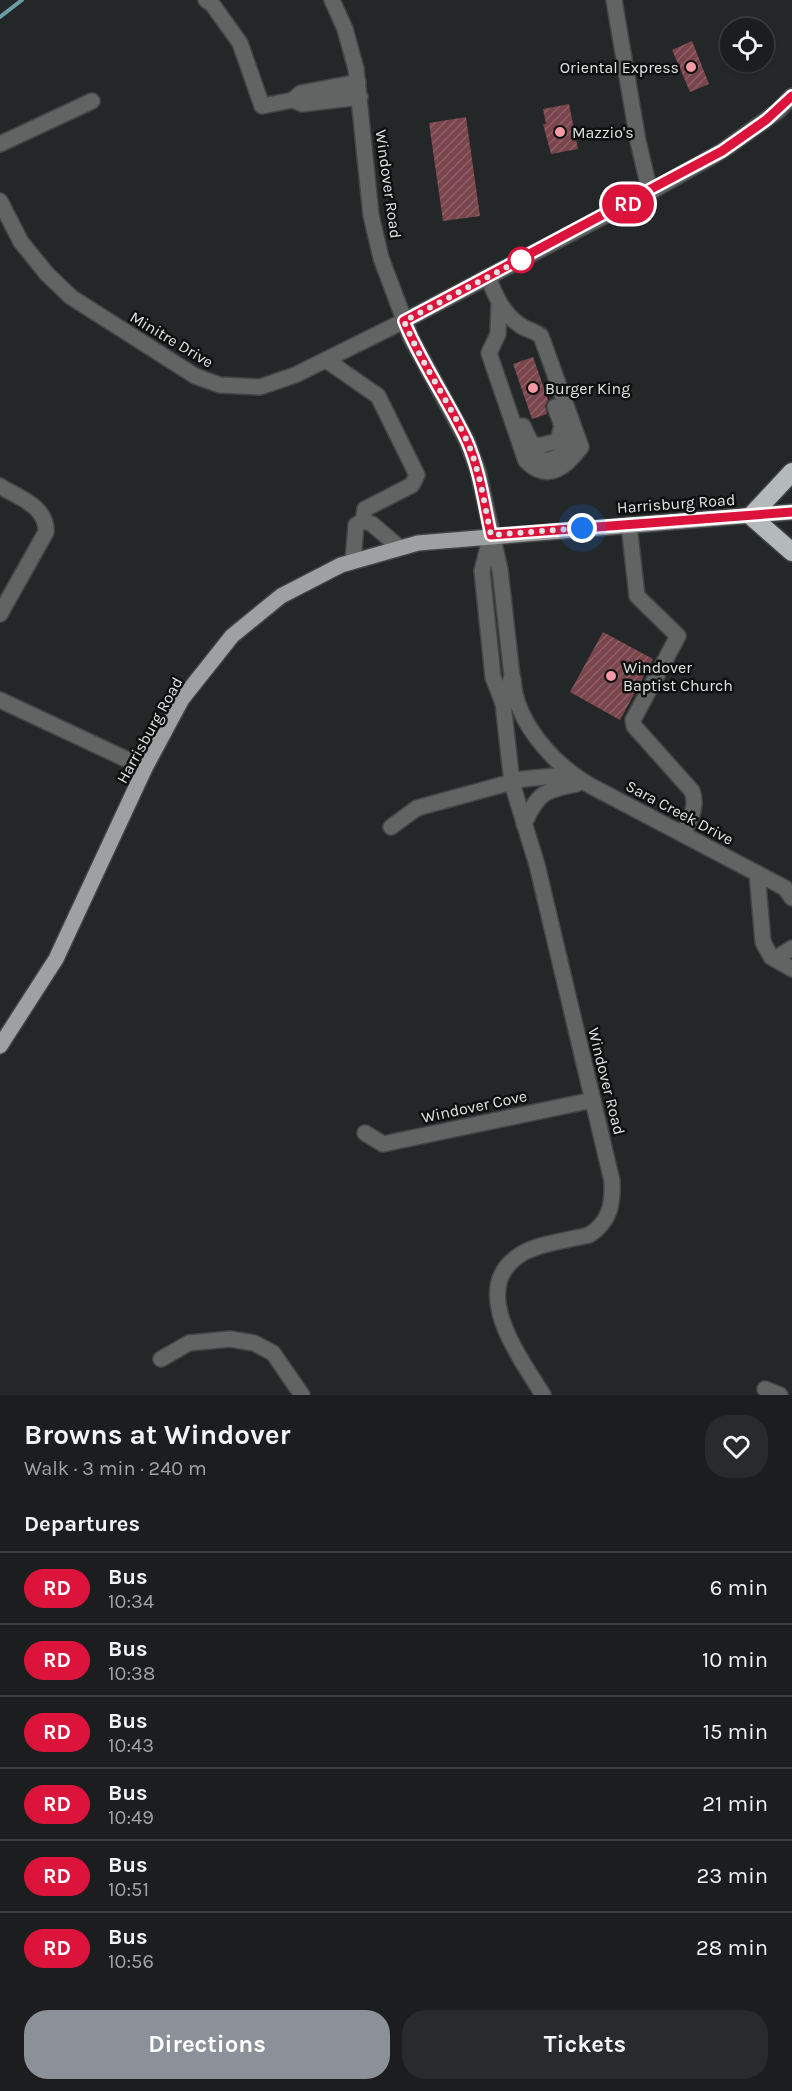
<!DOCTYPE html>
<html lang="en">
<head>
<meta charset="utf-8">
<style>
  :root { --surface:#1b1d1e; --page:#282a2b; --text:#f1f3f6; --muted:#a0a2a4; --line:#393b3c; --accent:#8c9099 }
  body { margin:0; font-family:Karla,sans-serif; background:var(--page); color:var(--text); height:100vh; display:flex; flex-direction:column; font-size:22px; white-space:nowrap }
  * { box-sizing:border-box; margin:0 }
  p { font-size:20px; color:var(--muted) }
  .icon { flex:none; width:33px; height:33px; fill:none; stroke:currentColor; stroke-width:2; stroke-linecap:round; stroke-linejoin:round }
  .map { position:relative; height:1395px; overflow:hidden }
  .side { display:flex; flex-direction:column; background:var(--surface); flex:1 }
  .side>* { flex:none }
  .badge { padding:0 12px; border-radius:20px; font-size:21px; line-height:39px }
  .tools { position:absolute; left:720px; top:18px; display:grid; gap:12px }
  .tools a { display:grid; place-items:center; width:54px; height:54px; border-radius:50%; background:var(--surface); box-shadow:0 2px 4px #0004,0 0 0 2px var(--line); font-size:30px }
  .you { position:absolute; width:30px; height:30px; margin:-15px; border:4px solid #fff; border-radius:50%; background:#1a73e8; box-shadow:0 0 0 9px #1a73e833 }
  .map>.badge { position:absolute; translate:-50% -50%; box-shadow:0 0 0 3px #fff }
  h2 { padding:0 24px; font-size:22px; line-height:54px }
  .round { display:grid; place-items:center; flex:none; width:63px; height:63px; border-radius:24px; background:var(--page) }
  .summary { display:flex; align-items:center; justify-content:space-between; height:102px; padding:0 24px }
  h1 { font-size:28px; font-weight:700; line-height:45px }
  .button { display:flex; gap:12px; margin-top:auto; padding:12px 24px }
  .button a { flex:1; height:69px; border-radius:24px; background:var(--accent); color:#fff; font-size:24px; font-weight:700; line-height:69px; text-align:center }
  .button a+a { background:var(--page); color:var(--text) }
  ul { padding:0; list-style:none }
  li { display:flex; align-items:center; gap:18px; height:72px; padding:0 24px; border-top:2px solid var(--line) }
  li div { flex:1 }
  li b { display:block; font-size:22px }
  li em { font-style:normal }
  li .badge { min-width:66px; font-weight:700; text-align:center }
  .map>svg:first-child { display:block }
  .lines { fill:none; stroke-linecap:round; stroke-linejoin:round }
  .stream { stroke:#6b9da5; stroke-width:4 }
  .building { fill:url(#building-hatch) }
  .minor-casing { stroke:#424546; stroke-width:18 }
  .major-casing { stroke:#424546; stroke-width:18 }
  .highway-casing { stroke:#424546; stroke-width:21 }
  .minor { stroke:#626464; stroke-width:15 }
  .major { stroke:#9da1a2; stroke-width:15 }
  .highway { stroke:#b4b9ba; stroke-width:18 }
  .line-casing { stroke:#fff; stroke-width:14 }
  .line { stroke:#dc143c; stroke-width:9 }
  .walk { stroke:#dfe1e2; stroke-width:6; stroke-dasharray:0 10.8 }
  .poi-dot { fill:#f49aa4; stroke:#0e1010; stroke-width:2 }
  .stop-dot { fill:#fff; stroke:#dc143c; stroke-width:3 }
  .labels { text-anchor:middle; stroke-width:5; stroke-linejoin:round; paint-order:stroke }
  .poi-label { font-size:16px; fill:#dfe1e2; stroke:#0e1010; text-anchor:start }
  .street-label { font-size:16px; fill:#dfe1e2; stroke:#0e1010 }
</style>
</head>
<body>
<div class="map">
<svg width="792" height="1395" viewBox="0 0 792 1395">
  <defs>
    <pattern id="building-hatch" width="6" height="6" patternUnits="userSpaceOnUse" patternTransform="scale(1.5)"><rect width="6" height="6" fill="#7a464c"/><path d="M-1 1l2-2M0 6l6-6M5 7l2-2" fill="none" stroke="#8c6066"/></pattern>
  </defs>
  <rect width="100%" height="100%" fill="#242728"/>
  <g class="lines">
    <!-- stream -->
    <polyline class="stream" points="0,17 22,0"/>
  </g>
  <!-- building -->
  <g class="building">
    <polygon points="692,41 709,84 690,92 672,50"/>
    <polygon points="569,104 578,149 551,154 543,124 546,124 543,109"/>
    <polygon points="466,117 480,216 443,221 429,123"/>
    <polygon points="533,357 548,400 545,406 547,414 532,419 513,364"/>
    <polygon points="603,632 653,659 620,720 570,692"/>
  </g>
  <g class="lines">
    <defs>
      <g id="minor">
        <polyline points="206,0 212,4 240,43 262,106 293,100"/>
        <polyline points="332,0 345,29 356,69 371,215 381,258 411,338 467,441 478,471 500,570 512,676 503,703"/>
        <polyline points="614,0 638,141 650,192"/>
        <polyline points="358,82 301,93 293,100 302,104 360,97"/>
        <polyline points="0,144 92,101"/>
        <polyline points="0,201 21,242 47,274 71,297 195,376 220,385 260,387 295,375 404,321 650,192 722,151 778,111 792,96"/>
        <path d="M488 277C495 295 503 314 520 325 526 330 534 330 541 336L581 447C566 467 548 483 526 461L489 353 498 334 499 303"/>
        <polyline points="326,360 378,396 417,475 412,485 365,509 363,521"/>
        <polyline points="523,426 531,443 538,446 558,441 562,425 555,407"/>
        <path d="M531 443 538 459C550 462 560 458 567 448L566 436"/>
        <path d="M0 486C19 498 47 506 46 532L0 614"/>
        <path d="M629 525 637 596 678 636 633 720 634 726 692 791C698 807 690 819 683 834"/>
        <path d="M491 535 482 571 493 677 503 703 512 783 537 865 612 1181C613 1204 610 1222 589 1235 569 1240 541 1243 523 1253 465 1287 521 1358 543 1395"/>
        <polyline points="353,561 356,525 363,521 372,524 400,548"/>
        <path d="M513 679C515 722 554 765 591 786L785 888 792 898"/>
        <polyline points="0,700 145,768"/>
        <path d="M524 824C538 793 544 790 577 784"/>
        <polyline points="391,827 417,808 523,779 554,776 583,782"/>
        <polyline points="757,873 763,942 771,957 792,969"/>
        <polyline points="775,959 792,948"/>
        <polyline points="365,1133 383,1144 593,1100"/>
        <polyline points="161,1359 189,1343 230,1339 254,1343 273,1353 302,1395"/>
        <polyline points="765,1389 780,1395"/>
      </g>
      <polyline id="major" points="0,1046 56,959 145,768 182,699 232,636 281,596 341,565 418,543 792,512"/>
      <polyline id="highway" points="792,472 751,516 792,552"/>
    </defs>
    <!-- minor casing -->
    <use href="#minor" class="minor-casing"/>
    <!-- major casing -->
    <use href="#major" class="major-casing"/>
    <!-- highway casing -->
    <use href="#highway" class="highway-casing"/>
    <!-- minor -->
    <use href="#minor" class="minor"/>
    <!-- major -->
    <use href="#major" class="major"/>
    <!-- highway -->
    <use href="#highway" class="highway"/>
  </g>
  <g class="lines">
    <defs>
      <path id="line" d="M792 96 766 120 722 151 404 321C421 363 448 400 467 441 480 471 484 503 491 535L792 512"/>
    </defs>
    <!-- line casing -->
    <use href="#line" class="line-casing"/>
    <!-- line -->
    <use href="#line" class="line"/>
    <!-- walk -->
    <path class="walk" d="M521 260 528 256 404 321C421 363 448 400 467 441 480 471 484 503 491 535L582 528"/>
  </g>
  <!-- markers -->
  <g class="poi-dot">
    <circle cx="691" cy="67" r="6"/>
    <circle cx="560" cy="132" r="6"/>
    <circle cx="533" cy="388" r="6"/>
    <circle cx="611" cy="676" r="6"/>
  </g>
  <circle class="stop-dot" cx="521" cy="260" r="12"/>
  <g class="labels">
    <!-- poi labels -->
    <g class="poi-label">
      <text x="679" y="73" text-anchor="end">Oriental Express</text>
      <text x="572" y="138">Mazzio's</text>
      <text x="545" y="394">Burger King</text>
      <text x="623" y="673">Windover<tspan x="623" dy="18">Baptist Church</tspan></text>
    </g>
    <!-- street labels -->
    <g class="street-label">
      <text transform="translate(389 184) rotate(82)" y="6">Windover Road</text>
      <text transform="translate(172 339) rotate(31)" y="6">Minitre Drive</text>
      <text transform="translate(676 503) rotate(-4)" y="6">Harrisburg Road</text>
      <text transform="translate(149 730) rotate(-61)" y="6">Harrisburg Road</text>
      <text transform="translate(680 812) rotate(28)" y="6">Sara Creek Drive</text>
      <text transform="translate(607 1081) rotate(76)" y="6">Windover Road</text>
      <text transform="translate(474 1106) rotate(-12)" y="6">Windover Cove</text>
    </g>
  </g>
</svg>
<div class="tools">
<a><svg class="icon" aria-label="locate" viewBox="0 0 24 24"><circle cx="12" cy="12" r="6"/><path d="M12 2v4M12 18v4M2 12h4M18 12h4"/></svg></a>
</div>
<div class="you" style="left:582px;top:528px"></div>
<b class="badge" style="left:628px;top:204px;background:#dc143c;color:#fff">RD</b>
</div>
<section class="side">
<div class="summary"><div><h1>Browns at Windover</h1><p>Walk · 3 min · 240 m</p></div><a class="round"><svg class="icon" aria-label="heart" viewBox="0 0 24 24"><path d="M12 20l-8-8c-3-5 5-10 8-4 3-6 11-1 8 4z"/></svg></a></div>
<h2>Departures</h2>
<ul>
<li><span class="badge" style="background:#dc143c;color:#fff">RD</span><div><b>Bus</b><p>10:34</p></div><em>6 min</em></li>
<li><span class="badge" style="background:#dc143c;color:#fff">RD</span><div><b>Bus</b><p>10:38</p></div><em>10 min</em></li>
<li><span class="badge" style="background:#dc143c;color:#fff">RD</span><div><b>Bus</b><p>10:43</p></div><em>15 min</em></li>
<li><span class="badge" style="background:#dc143c;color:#fff">RD</span><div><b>Bus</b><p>10:49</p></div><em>21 min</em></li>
<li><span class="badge" style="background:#dc143c;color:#fff">RD</span><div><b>Bus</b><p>10:51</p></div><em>23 min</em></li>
<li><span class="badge" style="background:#dc143c;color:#fff">RD</span><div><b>Bus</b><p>10:56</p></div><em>28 min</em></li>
</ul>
<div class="button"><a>Directions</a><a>Tickets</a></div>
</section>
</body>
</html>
